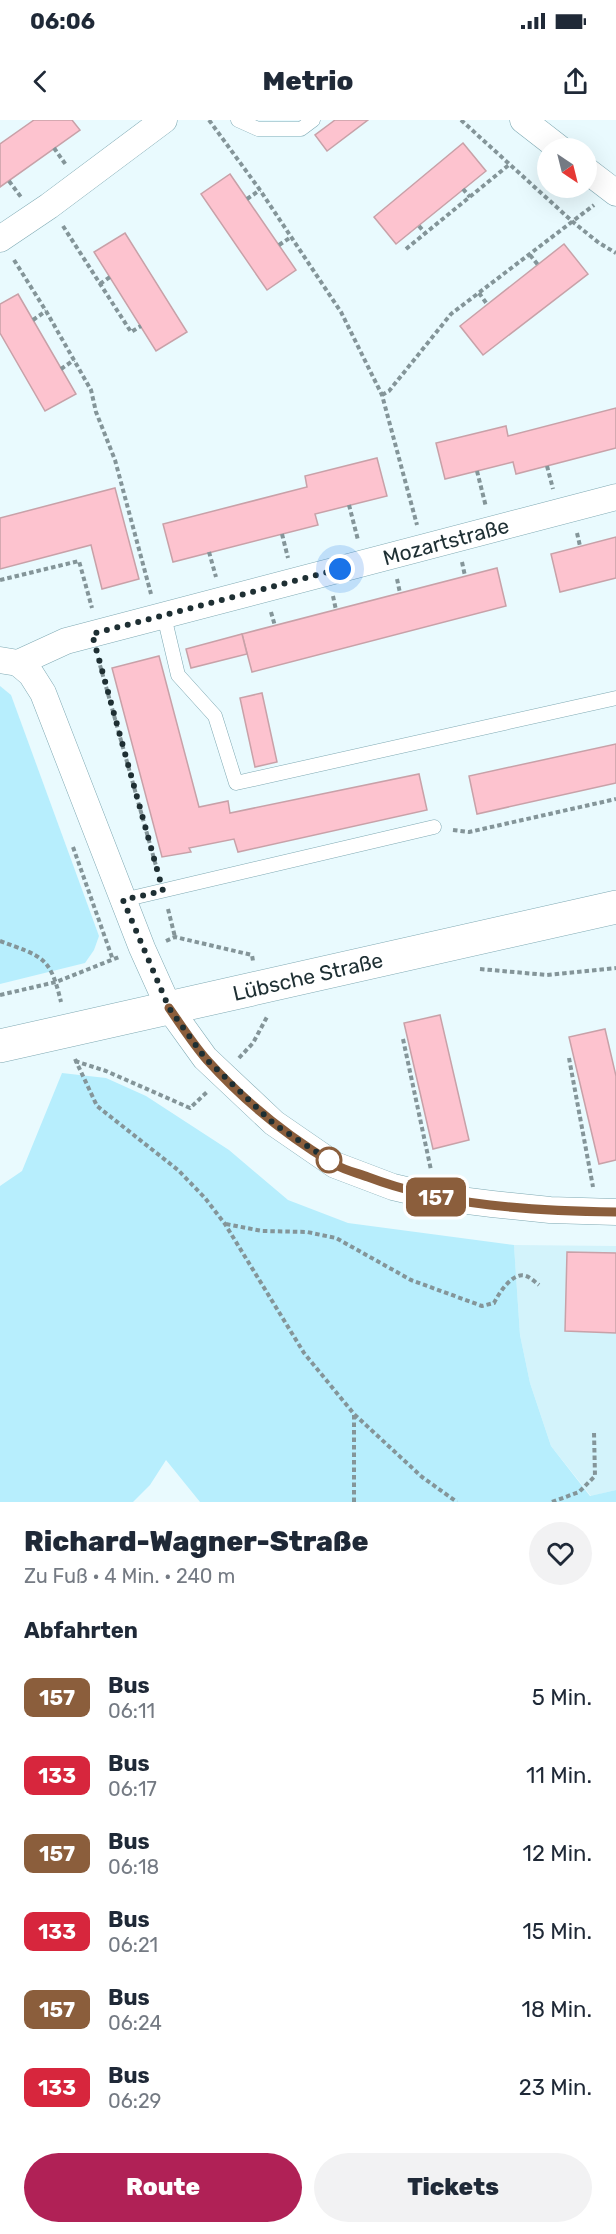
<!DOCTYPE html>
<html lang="de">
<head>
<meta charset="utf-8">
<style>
  :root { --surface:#fff; --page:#f2f2f3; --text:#1f2937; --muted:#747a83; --accent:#b02156 }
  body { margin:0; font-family:Rubik,sans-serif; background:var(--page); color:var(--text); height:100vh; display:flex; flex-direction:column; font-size:22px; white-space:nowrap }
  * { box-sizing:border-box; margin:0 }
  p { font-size:20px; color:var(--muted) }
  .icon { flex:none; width:33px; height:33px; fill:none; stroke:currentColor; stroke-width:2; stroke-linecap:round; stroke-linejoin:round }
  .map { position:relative; height:1382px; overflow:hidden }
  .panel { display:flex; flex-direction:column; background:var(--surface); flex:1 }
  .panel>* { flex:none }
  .badge { padding:0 12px; border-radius:9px; font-size:21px; line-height:39px }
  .needle { width:39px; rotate:145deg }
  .buttons { position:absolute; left:537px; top:18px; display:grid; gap:12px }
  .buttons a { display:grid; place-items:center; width:60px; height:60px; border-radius:50%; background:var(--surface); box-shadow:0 6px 24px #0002; font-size:30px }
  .you { position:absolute; width:30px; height:30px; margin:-15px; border:4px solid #fff; border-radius:50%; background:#1a73e8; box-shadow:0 0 0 9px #1a73e833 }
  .map>.badge { position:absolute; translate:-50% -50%; box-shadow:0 0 0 3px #fff }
  h2 { padding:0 24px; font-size:22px; line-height:54px }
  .round { display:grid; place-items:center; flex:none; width:63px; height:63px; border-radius:32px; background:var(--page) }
  .summary { display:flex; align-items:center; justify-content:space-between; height:102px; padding:0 24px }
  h1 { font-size:28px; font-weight:800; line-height:45px }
  .action { display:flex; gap:12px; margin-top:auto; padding:12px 24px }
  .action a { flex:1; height:69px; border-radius:36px; background:var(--accent); color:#fff; font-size:24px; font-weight:800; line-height:69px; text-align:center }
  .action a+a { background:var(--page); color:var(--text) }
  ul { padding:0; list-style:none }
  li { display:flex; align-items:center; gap:18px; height:78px; padding:0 24px }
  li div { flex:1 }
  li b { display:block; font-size:22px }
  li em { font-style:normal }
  li .badge { min-width:66px; font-weight:700; text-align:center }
  .status { display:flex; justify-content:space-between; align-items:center; height:42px; padding:0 30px; background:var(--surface); direction:ltr }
  .status svg { height:16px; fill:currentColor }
  header { display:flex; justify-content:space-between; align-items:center; height:78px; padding:0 24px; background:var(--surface); font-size:27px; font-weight:800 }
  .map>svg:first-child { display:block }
  .built { fill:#d3f3fb }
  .green { fill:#b7eefd }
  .building { fill:#fdc3cf; stroke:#c8a1a8; stroke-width:1.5 }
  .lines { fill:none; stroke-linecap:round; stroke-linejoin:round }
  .service-casing { stroke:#7fa9b3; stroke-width:15 }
  .minor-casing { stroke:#7fa9b3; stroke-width:27 }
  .tertiary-casing { stroke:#7fa9b3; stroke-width:34 }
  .path { stroke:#849599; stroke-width:4; stroke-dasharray:4.5 3; stroke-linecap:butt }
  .service { stroke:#fff; stroke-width:14 }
  .minor { stroke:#fff; stroke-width:26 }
  .tertiary { stroke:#fff; stroke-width:33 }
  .line-casing { stroke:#fff; stroke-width:14 }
  .line { stroke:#8b5e3c; stroke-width:9 }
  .walk { stroke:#1e2f33; stroke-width:6; stroke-dasharray:0 10.8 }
  .stop-dot { fill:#fff; stroke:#8b5e3c; stroke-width:3 }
  .labels { text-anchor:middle; stroke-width:4.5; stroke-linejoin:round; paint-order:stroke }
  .street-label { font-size:21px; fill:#1e2f33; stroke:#fff }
</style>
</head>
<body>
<div class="status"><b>06:06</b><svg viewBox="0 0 49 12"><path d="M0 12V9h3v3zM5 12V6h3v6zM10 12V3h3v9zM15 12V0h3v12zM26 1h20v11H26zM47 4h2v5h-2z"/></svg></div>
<header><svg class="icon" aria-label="back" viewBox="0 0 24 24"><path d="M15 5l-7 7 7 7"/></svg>Metrio<svg class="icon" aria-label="share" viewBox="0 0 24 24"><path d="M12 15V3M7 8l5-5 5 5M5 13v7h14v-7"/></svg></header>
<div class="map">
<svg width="616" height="1382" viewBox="0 0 616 1382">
  <rect width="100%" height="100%" fill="#e9fafe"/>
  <!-- built -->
  <polygon class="built" points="514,1125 616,1126 616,1370 591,1376 551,1326 530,1263 520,1215"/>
  <!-- green -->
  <g class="green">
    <polygon points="0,566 11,575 99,816 94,830 85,843 0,864"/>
    <polygon points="62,953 106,958 146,976 229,1030 288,1080 348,1103 514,1125 520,1215 530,1263 551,1326 590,1376 616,1370 616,1382 200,1382 166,1340 150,1365 133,1382 0,1382 0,1066 22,1051"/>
  </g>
  <!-- building -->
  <g class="building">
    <polygon points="34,0 72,0 80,10 0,67 0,24"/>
    <polygon points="335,0 368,0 327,31 315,15"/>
    <polygon points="463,23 486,51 396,124 374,97"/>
    <polygon points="230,54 296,150 267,170 201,74"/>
    <polygon points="125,113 187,212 156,231 94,132"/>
    <polygon points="564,124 588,154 483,235 460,206"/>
    <polygon points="18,174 76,274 45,291 0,213 0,184"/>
    <polygon points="616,288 616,328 516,354 513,342 445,359 436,323 506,306 508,316"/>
    <polygon points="377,338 387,376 315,394 318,405 173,442 163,404 307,367 305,356"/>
    <polygon points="115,368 139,459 102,469 91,425 0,449 0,398"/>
    <polygon points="616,417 616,458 560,472 551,434"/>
    <polygon points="497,448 506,486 252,552 242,514"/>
    <polygon points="242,514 247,534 191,548 186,529"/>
    <polygon points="159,536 199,687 228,681 230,693 419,654 427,690 238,732 234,719 189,728 191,732 162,737 112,548"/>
    <polygon points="262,573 277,642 255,647 240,578"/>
    <polygon points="616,624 616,663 477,694 469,656"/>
    <polygon points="440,895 469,1020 433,1029 404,903"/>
    <polygon points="605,909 616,956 616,1040 599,1044 569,917"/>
    <polygon points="567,1132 616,1133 616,1213 565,1211"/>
  </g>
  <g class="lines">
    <defs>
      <g id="service">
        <polyline points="238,0 258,9 301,9 313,0"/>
        <polyline points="164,496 178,555 215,596 236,663 616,578"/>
        <polyline points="123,780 434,707"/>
      </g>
      <g id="minor">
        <polyline points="523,0 559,28"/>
        <polyline points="586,50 616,73"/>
        <polyline points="0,119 49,86 164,0"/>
        <polyline points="0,540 18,543 66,521 616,377"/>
        <polyline points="18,543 31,554 43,573 142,828 169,888 205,938 274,1003 335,1045 393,1067 436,1077 492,1084 550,1090 616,1092"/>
      </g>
      <polyline id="tertiary" points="0,926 616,787"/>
    </defs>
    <!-- service casing -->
    <use href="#service" class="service-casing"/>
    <!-- minor casing -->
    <use href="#minor" class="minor-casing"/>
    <!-- tertiary casing -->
    <use href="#tertiary" class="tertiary-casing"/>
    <!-- path -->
    <g class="path">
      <polyline points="209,0 260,70 341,192 382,275 417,405"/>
      <polyline points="461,0 573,102 599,123 616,133"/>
      <polyline points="54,28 66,45"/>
      <polyline points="9,61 21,77"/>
      <polyline points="463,69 470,77"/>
      <polyline points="247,79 260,70"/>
      <polyline points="63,106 131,212 141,206"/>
      <polyline points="419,106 425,113"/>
      <polyline points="279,125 291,117"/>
      <polyline points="406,129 510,44"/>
      <polyline points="530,135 538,145"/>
      <polyline points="14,140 46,191 91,270 96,292 115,340 151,474"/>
      <polyline points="100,164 110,157"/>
      <polyline points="479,173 487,184"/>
      <polyline points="33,200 46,191"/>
      <polyline points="61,249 74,240"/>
      <polyline points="382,275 389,271 451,194 594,85"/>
      <polyline points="547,346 553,369"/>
      <polyline points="477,351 486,387"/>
      <polyline points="349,385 358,420"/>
      <polyline points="577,413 580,426"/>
      <polyline points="282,414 288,438"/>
      <polyline points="209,432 216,457"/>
      <polyline points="462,442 465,456"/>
      <polyline points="397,459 400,473"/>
      <polyline points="0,460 79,441 92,488"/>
      <polyline points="333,476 336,490"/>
      <polyline points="271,492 275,506"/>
      <polyline points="98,538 158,753"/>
      <polyline points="453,710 469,712 616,679"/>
      <polyline points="73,727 113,840"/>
      <polyline points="168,789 175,817"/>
      <path d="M0 821C43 837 50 836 61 882"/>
      <polyline points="166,821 175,817 252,835 253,841"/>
      <polyline points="480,849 547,855 616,848"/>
      <polyline points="0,875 56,862 119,837"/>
      <polyline points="403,919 431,1050"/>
      <polyline points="239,938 253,923 268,895"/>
      <polyline points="569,938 593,1067"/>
      <polyline points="75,939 97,986 178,1050 205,1078 225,1104 304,1233 354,1294 422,1357 457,1382"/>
      <polyline points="75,941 106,951 190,988 207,972"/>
      <path d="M226 1104 262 1111 307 1112 336 1118 411 1160 482 1186 494 1183C499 1173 513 1151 526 1156 530 1157 535 1162 539 1165"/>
      <polyline points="354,1382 354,1295"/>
      <polyline points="552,1382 579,1372 595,1356 594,1312"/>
    </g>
    <!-- service -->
    <use href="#service" class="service"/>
    <!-- minor -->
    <use href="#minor" class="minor"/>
    <!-- tertiary -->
    <use href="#tertiary" class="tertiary"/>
  </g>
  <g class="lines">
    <defs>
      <path id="line" d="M169 888C181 905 193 924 207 940 243 980 287 1016 334 1044 344 1050 357 1053 368 1057 444 1086 535 1091 616 1092"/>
    </defs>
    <!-- line casing -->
    <use href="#line" class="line-casing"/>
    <!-- line -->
    <use href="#line" class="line"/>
    <!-- walk -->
    <polyline class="walk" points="329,1040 336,1045 274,1004 205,938 169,888 123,780 163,771 92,514 340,449"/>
  </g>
  <!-- markers -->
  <circle class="stop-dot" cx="329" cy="1040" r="12"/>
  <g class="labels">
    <!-- street labels -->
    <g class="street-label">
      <text transform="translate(446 422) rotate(-15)" y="7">Mozartstraße</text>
      <text transform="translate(308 857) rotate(-13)" y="7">Lübsche Straße</text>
    </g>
  </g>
</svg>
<div class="buttons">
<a><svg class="needle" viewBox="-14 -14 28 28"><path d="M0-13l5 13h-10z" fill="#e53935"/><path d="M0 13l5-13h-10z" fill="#747a83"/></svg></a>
</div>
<div class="you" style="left:340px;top:449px"></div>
<b class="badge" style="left:436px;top:1077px;background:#8b5e3c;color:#fff">157</b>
</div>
<section class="panel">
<div class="summary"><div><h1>Richard-Wagner-Straße</h1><p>Zu Fuß · 4 Min. · 240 m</p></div><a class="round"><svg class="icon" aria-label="heart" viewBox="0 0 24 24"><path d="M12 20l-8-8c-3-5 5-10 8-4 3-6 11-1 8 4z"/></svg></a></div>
<h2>Abfahrten</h2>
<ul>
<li><span class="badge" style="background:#8b5e3c;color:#fff">157</span><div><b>Bus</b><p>06:11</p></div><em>5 Min.</em></li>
<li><span class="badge" style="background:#d7263d;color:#fff">133</span><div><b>Bus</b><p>06:17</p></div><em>11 Min.</em></li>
<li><span class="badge" style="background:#8b5e3c;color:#fff">157</span><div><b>Bus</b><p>06:18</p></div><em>12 Min.</em></li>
<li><span class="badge" style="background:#d7263d;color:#fff">133</span><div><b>Bus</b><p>06:21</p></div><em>15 Min.</em></li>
<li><span class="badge" style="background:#8b5e3c;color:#fff">157</span><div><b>Bus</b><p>06:24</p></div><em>18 Min.</em></li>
<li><span class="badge" style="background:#d7263d;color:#fff">133</span><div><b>Bus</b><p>06:29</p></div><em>23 Min.</em></li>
</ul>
<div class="action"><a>Route</a><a>Tickets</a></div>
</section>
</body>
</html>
